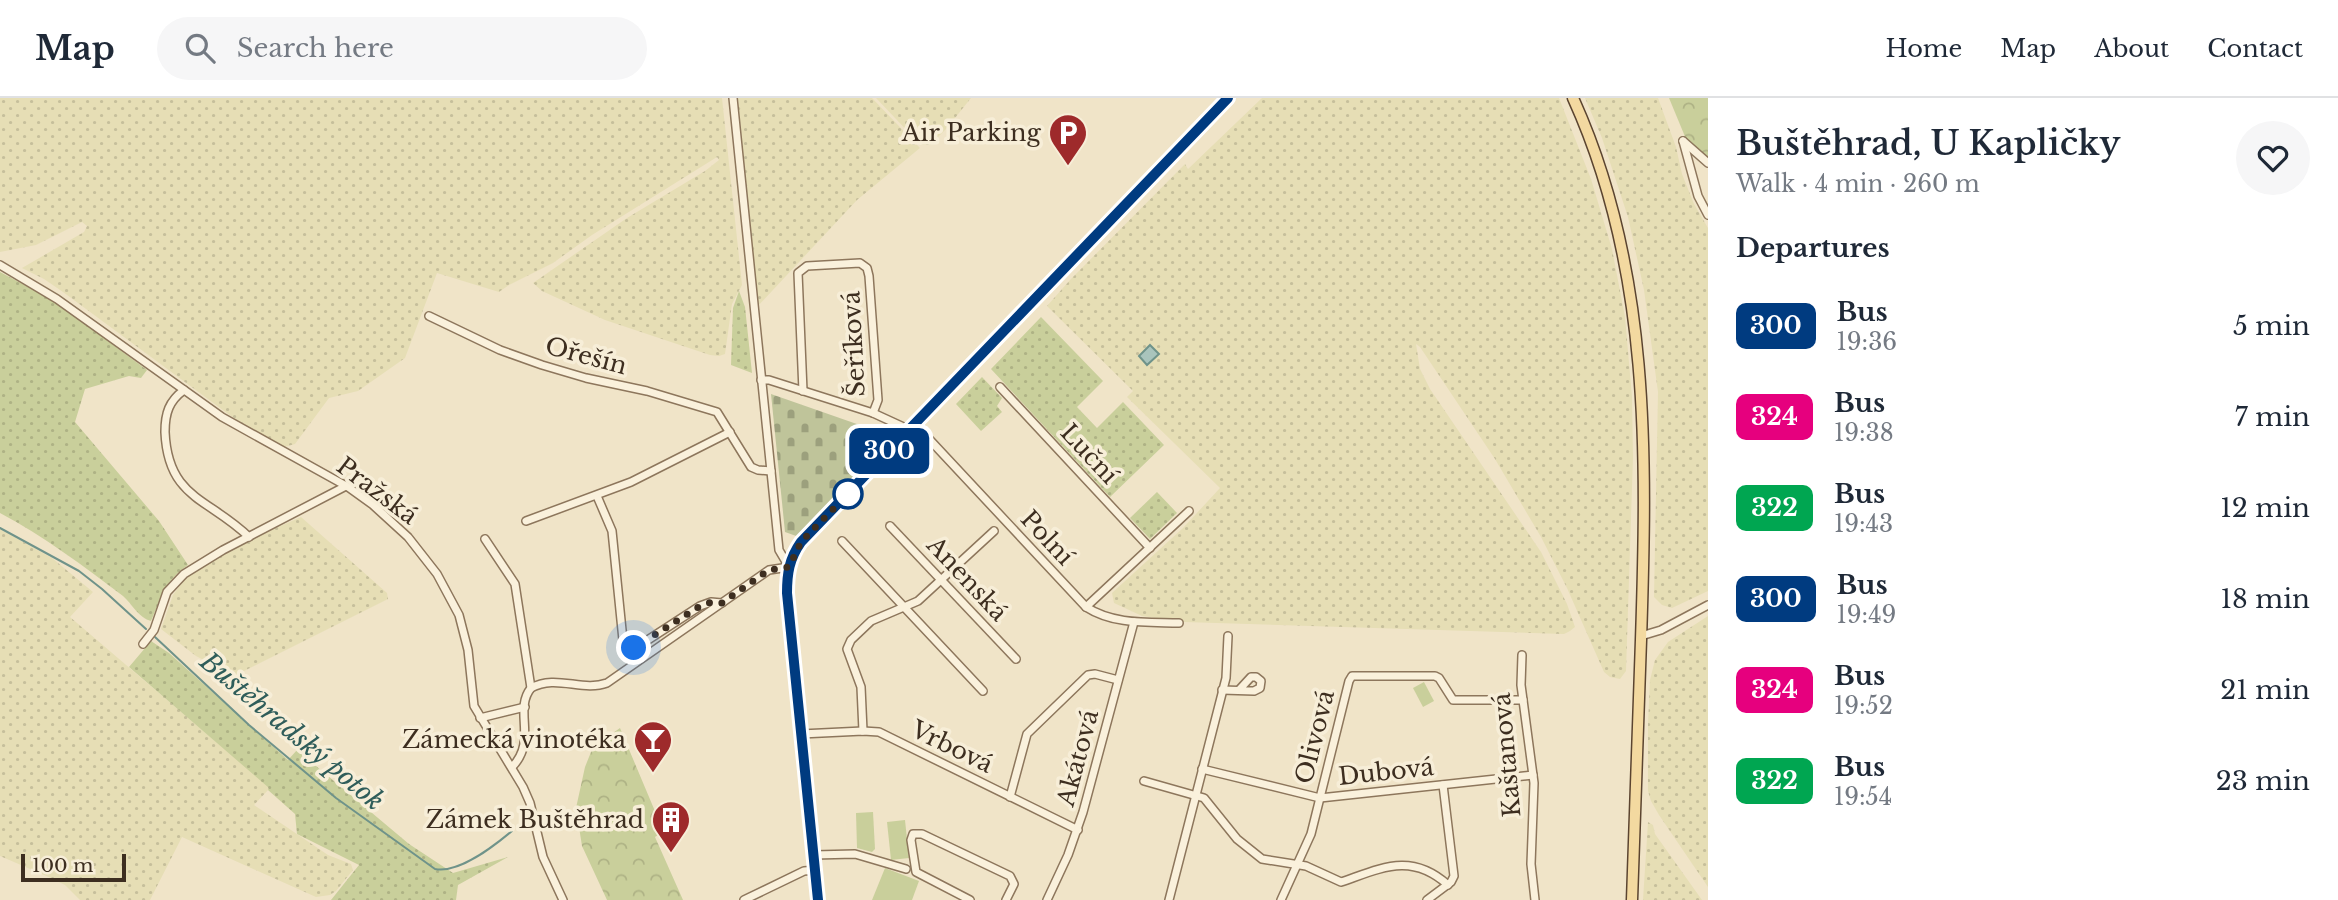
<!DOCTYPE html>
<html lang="en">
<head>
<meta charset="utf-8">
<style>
  :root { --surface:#fff; --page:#f6f6f7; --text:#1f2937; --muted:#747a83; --line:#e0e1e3 }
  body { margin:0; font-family:"Libre Baskerville",serif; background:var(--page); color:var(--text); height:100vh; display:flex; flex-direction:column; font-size:26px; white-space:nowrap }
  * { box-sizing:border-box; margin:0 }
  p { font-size:23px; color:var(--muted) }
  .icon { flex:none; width:38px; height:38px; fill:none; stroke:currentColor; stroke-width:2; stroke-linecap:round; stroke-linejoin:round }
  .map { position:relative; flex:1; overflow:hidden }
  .side { display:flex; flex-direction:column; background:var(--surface); width:630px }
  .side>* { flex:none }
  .badge { padding:0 14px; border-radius:10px; font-size:24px; line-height:46px }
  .scale { position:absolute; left:21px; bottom:18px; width:105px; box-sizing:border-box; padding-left:7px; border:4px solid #3d2e20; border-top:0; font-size:19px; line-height:24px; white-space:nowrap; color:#3d2e20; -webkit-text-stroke:5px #f7eed8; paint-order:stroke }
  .you { position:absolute; width:35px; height:35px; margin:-18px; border:5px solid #fff; border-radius:50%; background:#1a73e8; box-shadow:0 0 0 10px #1a73e833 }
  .map>.badge { position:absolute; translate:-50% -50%; box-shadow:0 0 0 4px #fff }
  h2 { padding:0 28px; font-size:26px; line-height:63px }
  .round { display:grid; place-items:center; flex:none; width:74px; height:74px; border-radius:37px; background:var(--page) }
  .summary { display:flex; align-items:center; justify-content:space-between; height:119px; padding:0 28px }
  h1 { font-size:33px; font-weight:600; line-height:52px }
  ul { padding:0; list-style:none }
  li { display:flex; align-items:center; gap:21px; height:91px; padding:0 28px }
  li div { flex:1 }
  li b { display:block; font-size:26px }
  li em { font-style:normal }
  li .badge { min-width:77px; font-weight:700; text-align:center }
  header { display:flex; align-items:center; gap:42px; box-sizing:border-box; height:98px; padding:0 35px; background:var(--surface); border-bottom:2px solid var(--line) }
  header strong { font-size:33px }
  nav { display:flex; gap:38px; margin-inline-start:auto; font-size:24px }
  .search { width:490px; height:63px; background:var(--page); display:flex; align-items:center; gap:18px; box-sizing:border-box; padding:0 24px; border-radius:38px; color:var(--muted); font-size:26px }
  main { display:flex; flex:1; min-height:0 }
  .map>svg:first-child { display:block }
  .farmland { fill:url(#farmland-dots) }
  .grass { fill:url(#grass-dots) }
  .cemetery { fill:url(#cemetery-stones) }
  .park { fill:url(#park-crowns) }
  .garden { fill:#c9cf9b }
  .water { fill:#a9c4bc; stroke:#6f938a; stroke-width:2 }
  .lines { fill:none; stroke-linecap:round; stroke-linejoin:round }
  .stream { stroke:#6f938a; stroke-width:2 }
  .minor-casing { stroke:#8d765c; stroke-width:10 }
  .major-casing { stroke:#5b4430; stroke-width:13 }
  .minor { stroke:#faf1dc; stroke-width:7 }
  .major { stroke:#f3d9a0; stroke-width:10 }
  .line-casing { stroke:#fff; stroke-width:16 }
  .line { stroke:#003b80; stroke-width:10 }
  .walk { stroke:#3d2e20; stroke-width:7; stroke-dasharray:0 12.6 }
  .stop-dot { fill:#fff; stroke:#003b80; stroke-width:3.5 }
  .labels { text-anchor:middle; stroke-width:7; stroke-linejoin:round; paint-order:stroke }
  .poi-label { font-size:24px; fill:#3d2e20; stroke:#f7eed8; text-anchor:end }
  .street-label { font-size:24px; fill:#3d2e20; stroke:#f7eed8 }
  .water-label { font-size:26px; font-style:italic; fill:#2f5d5a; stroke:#f7eed8 }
</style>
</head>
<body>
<header>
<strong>Map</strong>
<div class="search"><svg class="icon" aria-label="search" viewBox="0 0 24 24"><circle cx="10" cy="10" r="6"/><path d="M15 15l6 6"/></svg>Search here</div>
<nav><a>Home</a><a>Map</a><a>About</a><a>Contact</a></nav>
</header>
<main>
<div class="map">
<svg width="1708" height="802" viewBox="0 0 1708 802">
  <defs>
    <pattern id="farmland-dots" width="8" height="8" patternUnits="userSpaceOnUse" patternTransform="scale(1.75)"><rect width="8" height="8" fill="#e6deb5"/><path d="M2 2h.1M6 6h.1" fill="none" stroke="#c6bf9b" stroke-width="1.8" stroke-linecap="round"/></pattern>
    <pattern id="grass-dots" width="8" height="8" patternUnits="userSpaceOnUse" patternTransform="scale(1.75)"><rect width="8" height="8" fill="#c9cf9b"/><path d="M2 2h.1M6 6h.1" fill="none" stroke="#aeb285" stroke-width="1.8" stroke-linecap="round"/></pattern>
    <pattern id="cemetery-stones" width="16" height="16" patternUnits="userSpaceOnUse" patternTransform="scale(1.75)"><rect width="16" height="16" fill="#bfc49a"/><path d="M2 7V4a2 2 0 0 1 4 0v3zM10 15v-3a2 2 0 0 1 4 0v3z" fill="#9ca07d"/></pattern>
    <pattern id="park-crowns" width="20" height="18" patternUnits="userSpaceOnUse" patternTransform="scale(1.75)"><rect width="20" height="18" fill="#c9cf9b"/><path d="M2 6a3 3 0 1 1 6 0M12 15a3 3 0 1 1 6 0" fill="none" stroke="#aeb285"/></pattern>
  </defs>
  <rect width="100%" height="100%" fill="#f0e4c8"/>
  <!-- farmland -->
  <g class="farmland">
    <polygon points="0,0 722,0 742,187 732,206 725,256 719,258 710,257 605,222 542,193 533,185 627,120 705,73 719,62 717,59 592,137 553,165 509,187 499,194 437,175 405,260 358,293 329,300 295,346 284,349 235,321 63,194 44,181 22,170 84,134 87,128 82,124 36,147 0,154"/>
    <polygon points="738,0 872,0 920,50 857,102 757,209"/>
    <polygon points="876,0 971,0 947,30 930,47 922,47 915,41"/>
    <polygon points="1262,0 1559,0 1591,81 1612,151 1625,219 1632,299 1633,359 1626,573 1620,581 1610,579 1604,574 1567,490 1541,439 1495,361 1420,249 1416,246 1420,271 1430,291 1541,454 1567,506 1575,529 1570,533 1564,536 1184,524 1142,518 1114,505 1112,495 1183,430 1220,390 1127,299 1133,293 1047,208 1070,182 1185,66 1188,71"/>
    <polygon points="1585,0 1658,0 1676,49 1682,76 1694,106 1708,130 1708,493 1672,510 1662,507 1654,499 1658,294 1644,192 1628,119 1602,40"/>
    <polygon points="301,419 387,495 388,501 234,578 196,558 161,531 173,497 184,482 209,464 248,442"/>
    <polygon points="0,431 52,460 93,494 70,519 270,690 254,707 328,757 351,766 353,772 336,793 330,797 316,799 182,739 150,802 80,802 65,787 51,780 0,758"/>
    <polygon points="1708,518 1708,789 1659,717 1651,703 1648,693 1648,626 1650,582 1655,562 1668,544"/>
    <polygon points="1648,724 1653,727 1655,736 1702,802 1643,802"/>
  </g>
  <!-- grass -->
  <g class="grass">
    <path d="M0 174 51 201 147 272 141 280 129 278 85 291 75 324 159 423 188 467C165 483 162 498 151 523 139 520 132 506 123 498 83 468 44 438 0 415Z"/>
    <polygon points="739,193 745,209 752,275 731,267 733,210"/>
    <polygon points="1041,219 1103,283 1077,309 1097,330 1123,304 1164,347 1110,399 991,271"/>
    <polygon points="982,279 1002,300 997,308 1002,314 981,333 956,306"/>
    <polygon points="1157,394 1177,415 1150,441 1130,420"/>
    <polygon points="151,543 169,555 288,662 297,652 409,746 453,775 508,759 458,787 456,802 331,802 359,767 297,736 295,716 268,692 269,690 129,569"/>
  </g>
  <!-- cemetery -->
  <polygon class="cemetery" points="771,296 894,339 799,439 785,434"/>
  <!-- park -->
  <g class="park">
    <polygon points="1669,0 1708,0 1708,60 1686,41"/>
    <polygon points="620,630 657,718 654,719 661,735 655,739 683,802 607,802 582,748 576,710 585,669 593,649"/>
  </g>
  <!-- garden -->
  <g class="garden">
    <polygon points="1424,584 1434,603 1423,609 1413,590"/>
    <polygon points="873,714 875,751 872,754 857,750 856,715"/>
    <polygon points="905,722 909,760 891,762 887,724"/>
    <polygon points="885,770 919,783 912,802 872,802"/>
  </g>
  <!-- water -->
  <polygon class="water" points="1150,247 1159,256 1147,267 1139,258"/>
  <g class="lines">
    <!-- stream -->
    <g class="stream">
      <polyline points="0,430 79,473 102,491 146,531"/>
      <path d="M155 539 249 627 336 700 435 771C459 776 494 748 512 733"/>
    </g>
    <defs>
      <g id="minor">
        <polyline points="733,0 779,452 789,469"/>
        <polyline points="1683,43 1698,98 1708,117"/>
        <polyline points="1683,43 1708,65"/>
        <polyline points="0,167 57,201 222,319 348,389 373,407 408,439 437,476 459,517 468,552 474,608 523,689 530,705 543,759 563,802"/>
        <polyline points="429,218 500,252 542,267 586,280 647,293 717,314 751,369 758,372 771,373"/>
        <polyline points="761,282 769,282 873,315 910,332"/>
        <polyline points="1000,289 1150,450"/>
        <path d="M184 292C169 303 165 315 165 334 168 401 209 400 249 439"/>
        <polyline points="803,293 798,175 807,168 860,165 867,170 869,178 878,302 873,315"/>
        <path d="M915 326 1086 509C1114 527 1148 524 1179 525"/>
        <polyline points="597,398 612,433 623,542 626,551 637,549 700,508 711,504 722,505"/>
        <polyline points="526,423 631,384 730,334"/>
        <polyline points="890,428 1016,561"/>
        <polyline points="485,441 515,486 531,590"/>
        <polyline points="842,443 983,593"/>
        <polyline points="1086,509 1189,413"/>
        <polyline points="1641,538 1661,532 1708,507"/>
        <polyline points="143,546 154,532 167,494 184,476 223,452 346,388"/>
        <polyline points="1522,557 1521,587 1534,685 1531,766 1535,802"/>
        <polyline points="1222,592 1254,593 1260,590 1261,583 1256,579 1251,579 1239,592"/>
        <polyline points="480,620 525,609"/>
        <polyline points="863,633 861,589 847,551 851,542 871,523 918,503 994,433"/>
        <polyline points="801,636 863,633 879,634 1078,732"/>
        <path d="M512 669C538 643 513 612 531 590 556 576 582 594 607 585L769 472 789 469"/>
        <polyline points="1202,671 1320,700 1533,677"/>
        <path d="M1144 683 1204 700 1237 741 1262 761 1306 768 1341 784C1382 770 1411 754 1448 787"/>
        <polyline points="1010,699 1027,636 1088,577 1095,576 1118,582"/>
        <polyline points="814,757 855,756 906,771"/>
        <polyline points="744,802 804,773 816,772"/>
        <path d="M818 802 787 495C787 474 790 457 805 441L1228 0"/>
        <polyline points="970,802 916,774 911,742 913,736 922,736 1010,778 1014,786 1006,802"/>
        <polyline points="1047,802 1068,757 1083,714 1134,524"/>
        <polyline points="1169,802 1226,580 1228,538"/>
        <polyline points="1281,802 1311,736 1349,583 1352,578 1435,578 1439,580 1453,602 1523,602"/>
        <polyline points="1427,802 1451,784 1454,778 1443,687"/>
      </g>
      <path id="major" d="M1573 0C1651 171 1647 359 1641 542 1638 629 1635 715 1632 802"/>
    </defs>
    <!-- minor casing -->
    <use href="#minor" class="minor-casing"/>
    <!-- major casing -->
    <use href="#major" class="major-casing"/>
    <!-- minor -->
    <use href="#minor" class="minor"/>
    <!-- major -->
    <use href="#major" class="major"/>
  </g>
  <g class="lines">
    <defs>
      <path id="line" d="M818 802 787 495C787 476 789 461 801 444L1228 0"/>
    </defs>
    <!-- line casing -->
    <use href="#line" class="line-casing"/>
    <!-- line -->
    <use href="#line" class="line"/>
    <!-- walk -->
    <polyline class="walk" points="634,550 700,508 712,504 722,505 769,472 789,469 801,444 848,396"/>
  </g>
  <!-- icons -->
  <defs>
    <symbol id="parking-pin" viewBox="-11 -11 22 30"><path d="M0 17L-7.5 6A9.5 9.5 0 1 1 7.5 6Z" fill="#9e2a2b" stroke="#f7eed8"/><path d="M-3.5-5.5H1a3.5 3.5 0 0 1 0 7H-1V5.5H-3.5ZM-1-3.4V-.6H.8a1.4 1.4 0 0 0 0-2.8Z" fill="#fff"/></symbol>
    <symbol id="bar-pin" viewBox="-11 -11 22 30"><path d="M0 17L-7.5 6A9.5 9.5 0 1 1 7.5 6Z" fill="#9e2a2b" stroke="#f7eed8"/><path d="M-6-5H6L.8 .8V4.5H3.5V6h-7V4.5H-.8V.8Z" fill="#fff"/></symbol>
    <symbol id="building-pin" viewBox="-11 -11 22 30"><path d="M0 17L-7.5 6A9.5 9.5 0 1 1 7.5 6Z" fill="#9e2a2b" stroke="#f7eed8"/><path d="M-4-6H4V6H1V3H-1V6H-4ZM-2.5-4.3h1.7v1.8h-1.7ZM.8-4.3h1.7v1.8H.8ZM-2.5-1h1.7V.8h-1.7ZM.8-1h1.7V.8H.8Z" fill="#fff"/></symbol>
  </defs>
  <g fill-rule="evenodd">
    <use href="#parking-pin" x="1046" y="13" width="44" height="60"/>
    <use href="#bar-pin" x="631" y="620" width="44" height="60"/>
    <use href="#building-pin" x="649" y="700" width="44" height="60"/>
  </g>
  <!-- markers -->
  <circle class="stop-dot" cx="848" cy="396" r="14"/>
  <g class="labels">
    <!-- poi labels -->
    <g class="poi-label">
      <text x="1041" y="43">Air Parking</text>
      <text x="626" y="650">Zámecká vinotéka</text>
      <text x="644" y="730">Zámek Buštěhrad</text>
    </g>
    <!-- street labels -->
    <g class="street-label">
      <text transform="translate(854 246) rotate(-93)" y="8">Šeříková</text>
      <text transform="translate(586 258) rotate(15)" y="8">Ořešín</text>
      <text transform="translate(1089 356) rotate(47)" y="8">Luční</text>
      <text transform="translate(377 393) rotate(37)" y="8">Pražská</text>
      <text transform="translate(1047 440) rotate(47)" y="8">Polní</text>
      <text transform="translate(967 481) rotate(47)" y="8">Anenská</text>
      <text transform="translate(1315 639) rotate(-76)" y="8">Olivová</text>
      <text transform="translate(952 649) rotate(26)" y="8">Vrbová</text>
      <text transform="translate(1507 657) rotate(-95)" y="8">Kaštanová</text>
      <text transform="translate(1078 660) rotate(-75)" y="8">Akátová</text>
      <text transform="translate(1386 674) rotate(-6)" y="8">Dubová</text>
    </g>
    <!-- water labels -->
    <g class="water-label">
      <text transform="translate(292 633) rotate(40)" y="9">Buštěhradský potok</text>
    </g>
  </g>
</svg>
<div class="scale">100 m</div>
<div class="you" style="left:634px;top:550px"></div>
<b class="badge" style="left:889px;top:353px;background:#003b80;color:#fff">300</b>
</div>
<section class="side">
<div class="summary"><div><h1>Buštěhrad, U Kapličky</h1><p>Walk · 4 min · 260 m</p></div><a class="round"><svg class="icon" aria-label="heart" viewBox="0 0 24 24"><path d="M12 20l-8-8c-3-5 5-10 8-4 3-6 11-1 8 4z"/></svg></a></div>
<h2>Departures</h2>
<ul>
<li><span class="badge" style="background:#003b80;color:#fff">300</span><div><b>Bus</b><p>19:36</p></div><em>5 min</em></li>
<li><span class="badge" style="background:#e6007e;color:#fff">324</span><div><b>Bus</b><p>19:38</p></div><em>7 min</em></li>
<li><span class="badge" style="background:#00a651;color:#fff">322</span><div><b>Bus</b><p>19:43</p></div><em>12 min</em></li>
<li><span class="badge" style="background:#003b80;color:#fff">300</span><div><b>Bus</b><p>19:49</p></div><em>18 min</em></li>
<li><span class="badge" style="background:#e6007e;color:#fff">324</span><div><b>Bus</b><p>19:52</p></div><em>21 min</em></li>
<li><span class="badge" style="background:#00a651;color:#fff">322</span><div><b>Bus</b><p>19:54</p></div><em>23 min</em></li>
</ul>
</section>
</main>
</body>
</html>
